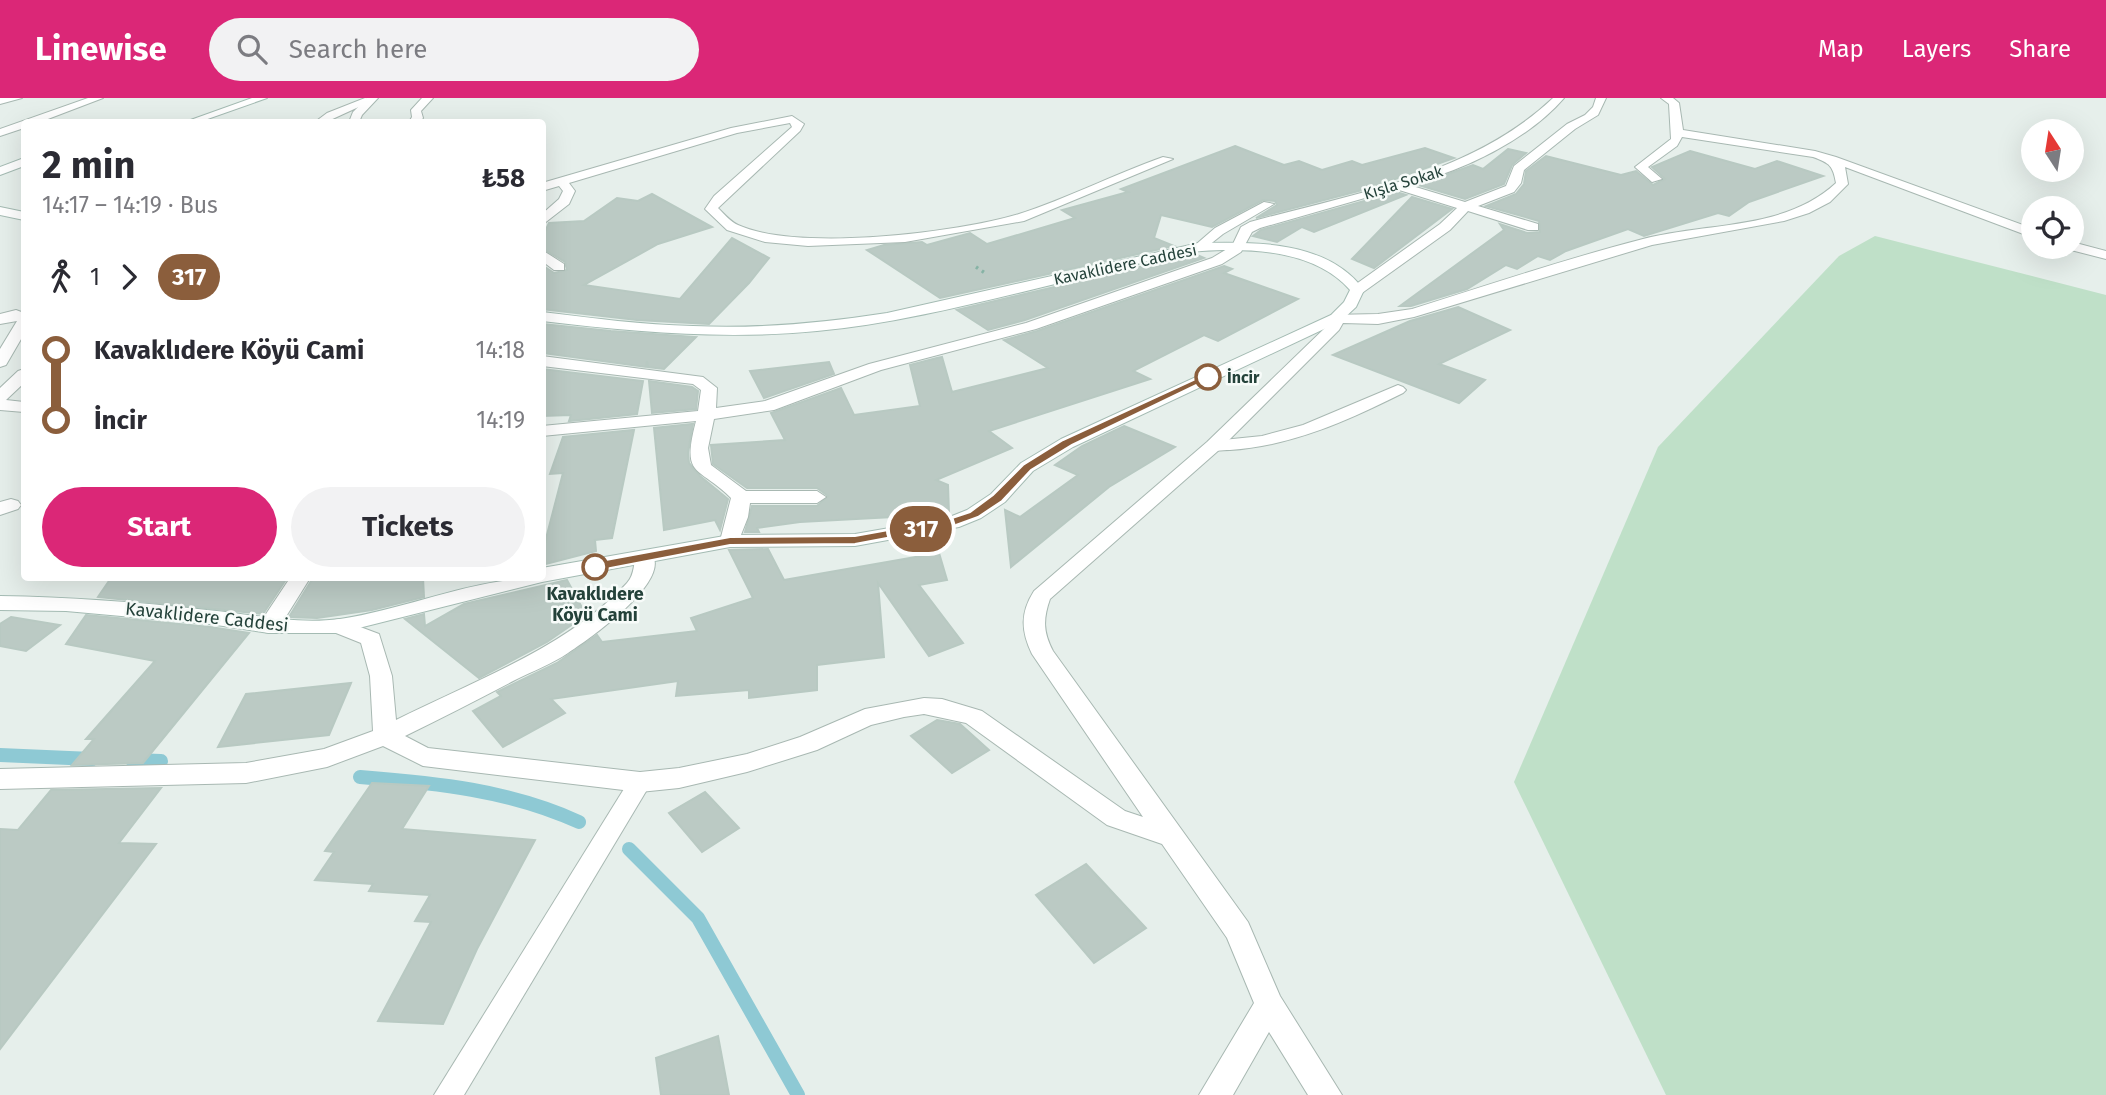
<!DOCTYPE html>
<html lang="en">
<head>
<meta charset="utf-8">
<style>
  :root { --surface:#fff; --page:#f2f2f3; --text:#2b2b33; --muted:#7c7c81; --accent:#db2777 }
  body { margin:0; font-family:"Fira Sans",sans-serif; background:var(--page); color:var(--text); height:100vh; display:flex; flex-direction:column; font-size:26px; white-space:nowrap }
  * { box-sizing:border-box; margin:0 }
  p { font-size:23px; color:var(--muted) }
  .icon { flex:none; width:38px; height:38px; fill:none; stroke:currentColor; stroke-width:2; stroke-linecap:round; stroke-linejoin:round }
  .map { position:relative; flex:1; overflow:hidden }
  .details { position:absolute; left:21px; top:21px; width:525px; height:462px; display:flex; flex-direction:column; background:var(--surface); border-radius:7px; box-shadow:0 7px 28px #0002 }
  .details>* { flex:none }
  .badge { padding:0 14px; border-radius:23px; font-size:24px; line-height:46px }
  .needle { width:46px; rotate:348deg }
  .fabs { position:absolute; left:2021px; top:21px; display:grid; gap:14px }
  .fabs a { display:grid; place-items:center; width:63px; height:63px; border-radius:50%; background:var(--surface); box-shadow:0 7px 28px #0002; font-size:35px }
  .map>.badge { position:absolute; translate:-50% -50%; box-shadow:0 0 0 4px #fff }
  .legs { display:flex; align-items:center; gap:10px; height:77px; padding:0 21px; font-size:23px }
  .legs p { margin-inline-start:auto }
  .overview { display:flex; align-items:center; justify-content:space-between; height:119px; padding:0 21px }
  h1 { font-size:38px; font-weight:700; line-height:52px }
  .cta { display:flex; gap:14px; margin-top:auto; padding:14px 21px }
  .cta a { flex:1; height:80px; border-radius:42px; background:var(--accent); color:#fff; font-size:28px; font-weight:700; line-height:80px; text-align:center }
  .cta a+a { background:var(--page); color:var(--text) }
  ul { padding:0 21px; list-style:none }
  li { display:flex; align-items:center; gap:24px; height:70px; font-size:26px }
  li i { display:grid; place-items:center; width:10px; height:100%; margin:0 9px; background:currentColor }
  li i::after { content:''; width:18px; height:18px; margin:-9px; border:5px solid; border-radius:50%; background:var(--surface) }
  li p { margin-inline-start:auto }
  li:first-child i { background:linear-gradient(#0000 50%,currentColor 0) }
  li:last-child i { background:linear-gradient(currentColor 50%,#0000 0) }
  header { display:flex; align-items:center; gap:42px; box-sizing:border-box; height:98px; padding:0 35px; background:var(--accent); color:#fff }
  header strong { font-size:33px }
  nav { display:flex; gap:38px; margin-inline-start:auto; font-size:24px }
  .search { width:490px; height:63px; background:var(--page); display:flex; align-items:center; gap:18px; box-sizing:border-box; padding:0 24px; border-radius:38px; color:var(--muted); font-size:26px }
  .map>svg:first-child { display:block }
  .green { fill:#bfe0c8 }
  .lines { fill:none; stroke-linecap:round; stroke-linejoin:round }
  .stream { stroke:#8ec9d4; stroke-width:14 }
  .building { fill:#bbcac4; stroke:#b8c9c2; stroke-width:2 }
  .lane-casing { stroke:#a8b8b2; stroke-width:2 }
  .street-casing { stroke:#a8b8b2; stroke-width:2 }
  .secondary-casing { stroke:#a4bbb3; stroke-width:2 }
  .path { stroke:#86b3a5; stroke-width:3.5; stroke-dasharray:2.5 4.5; stroke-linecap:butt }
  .lane { fill:#fff; fill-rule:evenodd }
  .street { fill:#fff; fill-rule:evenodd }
  .secondary { fill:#fff; fill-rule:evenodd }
  .line-1 { fill:#8b5e3c; stroke:#fff; stroke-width:2 }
  .stop-1-dot { fill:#fff; stroke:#8b5e3c; stroke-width:3.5 }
  .labels { text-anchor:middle; stroke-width:5; stroke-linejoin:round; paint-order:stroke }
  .far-street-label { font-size:16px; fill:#24423a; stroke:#f7fbf9 }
  .far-stop-label { font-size:16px; font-weight:bold; fill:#24423a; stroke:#f7fbf9; text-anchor:start }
  .stop-label { font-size:18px; font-weight:bold; fill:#24423a; stroke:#f7fbf9 }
  .street-label { font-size:18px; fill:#24423a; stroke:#f7fbf9 }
</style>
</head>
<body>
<header>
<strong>Linewise</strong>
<div class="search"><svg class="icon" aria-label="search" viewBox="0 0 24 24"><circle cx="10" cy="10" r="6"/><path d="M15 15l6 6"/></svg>Search here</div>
<nav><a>Map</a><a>Layers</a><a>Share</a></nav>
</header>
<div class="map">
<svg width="2106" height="997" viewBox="0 0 2106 997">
  <rect width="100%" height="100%" fill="#e6efeb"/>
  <!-- green -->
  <polygon class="green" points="1875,138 2106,197 2106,997 1666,997 1514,684 1658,349 1839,158"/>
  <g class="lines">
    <!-- stream -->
    <g class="stream">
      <polyline points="0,657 92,661"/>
      <polyline points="132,662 161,663"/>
      <path d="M360 679C436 685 509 692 579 724"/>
      <polyline points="629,751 698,820 798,997"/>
    </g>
  </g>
  <!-- building -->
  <g class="building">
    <polygon points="1235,48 1284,67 1299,63 1322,72 1352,63 1362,67 1425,50 1454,60 1370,90 1256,120 1277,107 1275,103 1263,102 1212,129 1161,117 1154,140 1174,148 940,200 867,152 884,147 922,144 927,147 970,135 987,146 1075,120 1062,112 1128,94 1121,91"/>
    <polygon points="1508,51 1526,55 1512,67 1504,86 1465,101 1418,87 1473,67 1483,71"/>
    <polygon points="1690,53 1755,71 1777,63 1823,78 1749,104 1729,118 1718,115 1644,138 1628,131 1566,153 1550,162 1538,158 1517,171 1506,167 1467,191 1411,208 1400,208 1504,132 1500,126 1527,135 1540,134 1539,123 1486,108 1516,96 1524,86 1526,73 1546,58 1621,77 1636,73 1653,87 1665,81 1652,69"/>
    <polygon points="1396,94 1406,97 1314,134 1302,129 1277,144 1253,138 1261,132"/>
    <polygon points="652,96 712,129 658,146 584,187 680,201 732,140 769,160 749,185 709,226 637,222 542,211 542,167 554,175 567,172 565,164 542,150 542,140 549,125 584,123 617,100 638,103"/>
    <polygon points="1412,99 1452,111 1374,170 1352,161"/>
    <polygon points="1195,156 1204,160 1025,222 988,232 957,212"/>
    <polygon points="1224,168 1232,171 1224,175 1298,201 1218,243 1204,237 1133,273 1150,281 989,333 1012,350 936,382 948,387 949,416 800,424 757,430 759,434 745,434 752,408 817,408 828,398 817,390 747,390 713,366 711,347 785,342 771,315 841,290 854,317 920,308 910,267 937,260 942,259 952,294 1048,270 1004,242 1037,233"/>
    <polygon points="1458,209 1510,232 1439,266 1485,282 1459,305 1333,257 1410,223"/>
    <polygon points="542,226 611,233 696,239 664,271 648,269 647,263 646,269 542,255"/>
    <polygon points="829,264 834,276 764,300 750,273"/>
    <polygon points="542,271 643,283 637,316 569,323 571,317 542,318"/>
    <polygon points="649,283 692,289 698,293 696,311 652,315"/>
    <polygon points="693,326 688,355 689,365 700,378 728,401 720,432 715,422 664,432 654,330"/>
    <polygon points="1124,328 1175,349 1109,389 1011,469 1005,412 1020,419 1078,377 1055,367 1082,348"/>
    <polygon points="634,332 612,440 595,442 596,453 542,467 542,456 563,375 550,376 563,339"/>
    <polygon points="768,451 784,482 939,455 947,482 919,487 963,545 929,558 878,485 884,559 817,567 817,592 749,600 749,592 676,598 678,583 551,601 565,615 503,649 473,613 501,598 497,594 557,565 597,537 602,544 697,533 691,520 753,500 729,452"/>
    <polygon points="111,480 287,480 263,516 98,499"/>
    <polygon points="313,480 423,480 424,499 372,512 317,520 289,519"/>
    <polygon points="567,482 586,517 547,544 479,580 405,521 424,516 425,528 464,506"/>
    <polygon points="86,517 210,529 249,535 143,665 72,667 94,641 86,641 155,563 66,546"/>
    <polygon points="11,519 60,527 26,553 0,548 0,526"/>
    <polygon points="351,585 329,637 218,649 246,596"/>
    <polygon points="937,622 960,626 989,652 952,675 911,638"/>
    <polygon points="372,685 429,688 402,731 535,742 477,851 443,926 378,923 431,824 415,823 430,797 369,793 373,786 315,782 334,754 325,753"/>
    <polygon points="161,690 119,745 156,746 0,951 0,731 18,732 51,692"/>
    <polygon points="705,694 739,730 702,754 669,715"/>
    <polygon points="1086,766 1146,830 1094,865 1036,797"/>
    <polygon points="718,938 729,997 661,997 656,960"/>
  </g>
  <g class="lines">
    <defs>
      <g id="lane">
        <polygon points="365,0 376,1 326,24 315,24 327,15"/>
        <polygon points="1264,104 1274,106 1223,136 1203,152 1195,152 1193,149 1215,130"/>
        <path d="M1398 287 1403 289 1406 292 1403 295C1349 322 1292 348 1230 352 1221 352 1211 355 1205 348L1213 343 1262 338 1303 327Z"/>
        <polygon points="640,675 648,678 651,684 648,690 464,997 434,997 632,678"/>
      </g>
      <g id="street">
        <polygon points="0,0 22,0 0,6"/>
        <polygon points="88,0 103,0 40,24 24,24 24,30 0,38 0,31"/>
        <polygon points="367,0 378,0 362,17 359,24 349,24 353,14"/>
        <polygon points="422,0 433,0 421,13 423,20 420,24 409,24 412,19 411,12"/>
        <path d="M1553 0H1564C1527 43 1463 72 1409 87L1465 104 1506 88 1514 68 1567 26 1585 17 1593 9 1596 0H1606L1598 17 1575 31 1524 72 1521 85 1514 94 1478 108 1538 126V132H1528L1468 113 1450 132 1362 195H1352L1350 192 1352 189 1440 126 1457 110 1396 91 1260 130 1252 134 1241 154 1222 166 1036 231 881 272 774 312 714 321 708 350 711 367 746 393H817L826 399 817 405H750L748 419 737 447H723L720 443 731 400C698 367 681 381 696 323L542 338V328L698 313 701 292 693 286 542 268V258L703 279 717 290 716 310 765 303 869 266 1026 225 1212 160 1232 148 1241 129 1250 124C1355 95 1472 77 1553 0Z"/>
        <path d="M1661 0H1673L1679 5 1683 32 1815 53 1836 59 2034 131V140L1845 69 1848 86 1830 104 1809 115 1784 123 1652 147 1414 219 1378 226 1343 225 1339 232 1219 352 1050 501C1043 521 1043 534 1053 553L1248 824 1280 898 1342 997H1308L1269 934 1233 997H1199L1254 905 1227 840 1162 746 1107 727 966 625 924 616 904 619 871 627 817 652 747 674 679 690 640 694 423 668 383 648 327 669 246 685 0 691V671L246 665 324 651 373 633 370 578 361 545 331 533 328 528 331 523 339 521 379 536 392 578 396 622C472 584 568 549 627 485 636 475 632 465 638 456H652C671 484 589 541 568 555 552 566 533 573 515 582 479 601 442 620 405 638L428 650 640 674 679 670 747 656 800 639 865 611 924 600 942 601 982 613 1125 713 1143 719 1032 556C1021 533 1020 515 1034 493L1207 344 1327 228 1331 217 1378 216 1412 211C1489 187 1565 161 1643 141 1707 124 1784 133 1836 85 1833 68 1830 65 1813 59L1682 39 1677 48 1648 69 1662 81 1652 84 1635 69 1671 41 1669 6Z"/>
        <path d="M792 18 804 26 800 33 718 110C724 116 731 124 738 127 798 154 956 135 1019 116 1066 101 1115 76 1163 59L1173 61 1024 123 905 144 808 148 765 144 727 132 705 111 714 98 792 29 790 25 737 35 569 85 575 93 569 106 542 127V116L559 101 563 93 559 88 542 93V85L731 30Z"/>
        <polygon points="2072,144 2106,153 2106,161 2067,151 2066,149 2072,149"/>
        <polygon points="542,152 564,166 564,172 554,172 542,163"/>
        <polygon points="16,212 24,215 24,236 6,267 0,269 0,251 17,223 0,226 0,216"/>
        <polygon points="24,271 24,285 6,302 24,304 24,314 0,312 0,290 18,273"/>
        <polygon points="11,401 18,403 21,407 18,411 0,417 0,404"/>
        <polygon points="290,480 310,480 277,533 269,535 261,533 258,528"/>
      </g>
      <g id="secondary">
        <polygon points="252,0 267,0 199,24 185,24"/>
        <polygon points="24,60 24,68 0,77 0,69"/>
        <polygon points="0,109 24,114 24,122 0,117"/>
        <path d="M1199 145C1255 144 1327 142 1364 192L1356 209 1341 223 1073 349 1033 373 1005 404 981 420 959 429 855 448 730 449 542 484 339 535H269L210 526 66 513 0 512V498C69 499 138 504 207 512 251 516 295 527 340 521 408 511 472 480 542 480V470L730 437 855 436 947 420 967 412 991 396 1021 365 1061 341 1331 217 1344 204 1350 192C1315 152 1251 150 1202 153 1168 155 1131 169 1098 176 1005 197 912 224 817 233 725 242 635 234 542 223V214C593 220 643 227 693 228 758 231 823 225 887 215Z"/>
      </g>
    </defs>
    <!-- lane casing -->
    <use href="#lane" class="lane-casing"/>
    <!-- street casing -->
    <use href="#street" class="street-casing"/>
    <!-- secondary casing -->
    <use href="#secondary" class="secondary-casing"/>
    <!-- path -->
    <polyline class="path" points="976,169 985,175"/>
    <!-- lane -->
    <use href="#lane" class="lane"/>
    <!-- street -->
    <use href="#street" class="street"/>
    <!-- secondary -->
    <use href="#secondary" class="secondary"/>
  </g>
  <!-- line-1 -->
  <polygon class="line-1" points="1204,277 1213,279 1072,347 1031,372 1002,403 978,419 956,427 855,446 730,447 595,473 588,469 595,464 730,439 855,438 949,421 970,414 993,397 1023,367 1063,342"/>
  <!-- markers -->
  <g class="stop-1-dot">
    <circle cx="1208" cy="279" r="12"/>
    <circle cx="595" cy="469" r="12"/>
  </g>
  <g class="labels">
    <!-- far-street labels -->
    <g class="far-street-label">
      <text transform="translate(1403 84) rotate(-17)" y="6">Kışla Sokak</text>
      <text transform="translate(1125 166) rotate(-12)" y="6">Kavaklidere Caddesi</text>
    </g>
    <!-- far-stop labels -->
    <g class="far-stop-label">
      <text x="1227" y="285">İncir</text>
    </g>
    <!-- stop labels -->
    <g class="stop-label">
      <text x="595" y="502">Kavaklıdere<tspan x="595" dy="21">Köyü Cami</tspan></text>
    </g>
    <!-- street labels -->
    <g class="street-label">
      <text transform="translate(207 519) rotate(6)" y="6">Kavaklidere Caddesi</text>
    </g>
  </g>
</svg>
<div class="fabs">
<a><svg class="needle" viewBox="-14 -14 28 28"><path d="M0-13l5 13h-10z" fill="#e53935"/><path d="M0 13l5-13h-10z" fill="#7c7c81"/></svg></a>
<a><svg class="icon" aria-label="locate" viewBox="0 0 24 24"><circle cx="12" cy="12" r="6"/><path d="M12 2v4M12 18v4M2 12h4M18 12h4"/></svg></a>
</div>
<b class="badge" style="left:921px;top:431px;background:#8b5e3c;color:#fff">317</b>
<section class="details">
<div class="overview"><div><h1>2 min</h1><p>14:17 – 14:19 · Bus</p></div><b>₺58</b></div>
<div class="legs"><svg class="icon" aria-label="walk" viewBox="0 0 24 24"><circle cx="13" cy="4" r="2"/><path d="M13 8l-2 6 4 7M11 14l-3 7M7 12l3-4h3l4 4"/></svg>1<svg class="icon" aria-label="forward" viewBox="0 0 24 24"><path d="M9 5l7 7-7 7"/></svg><b class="badge" style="background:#8b5e3c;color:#fff">317</b></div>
<ul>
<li><i style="color:#8b5e3c"></i><b>Kavaklıdere Köyü Cami</b><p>14:18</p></li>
<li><i style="color:#8b5e3c"></i><b>İncir</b><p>14:19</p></li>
</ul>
<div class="cta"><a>Start</a><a>Tickets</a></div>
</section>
</div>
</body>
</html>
